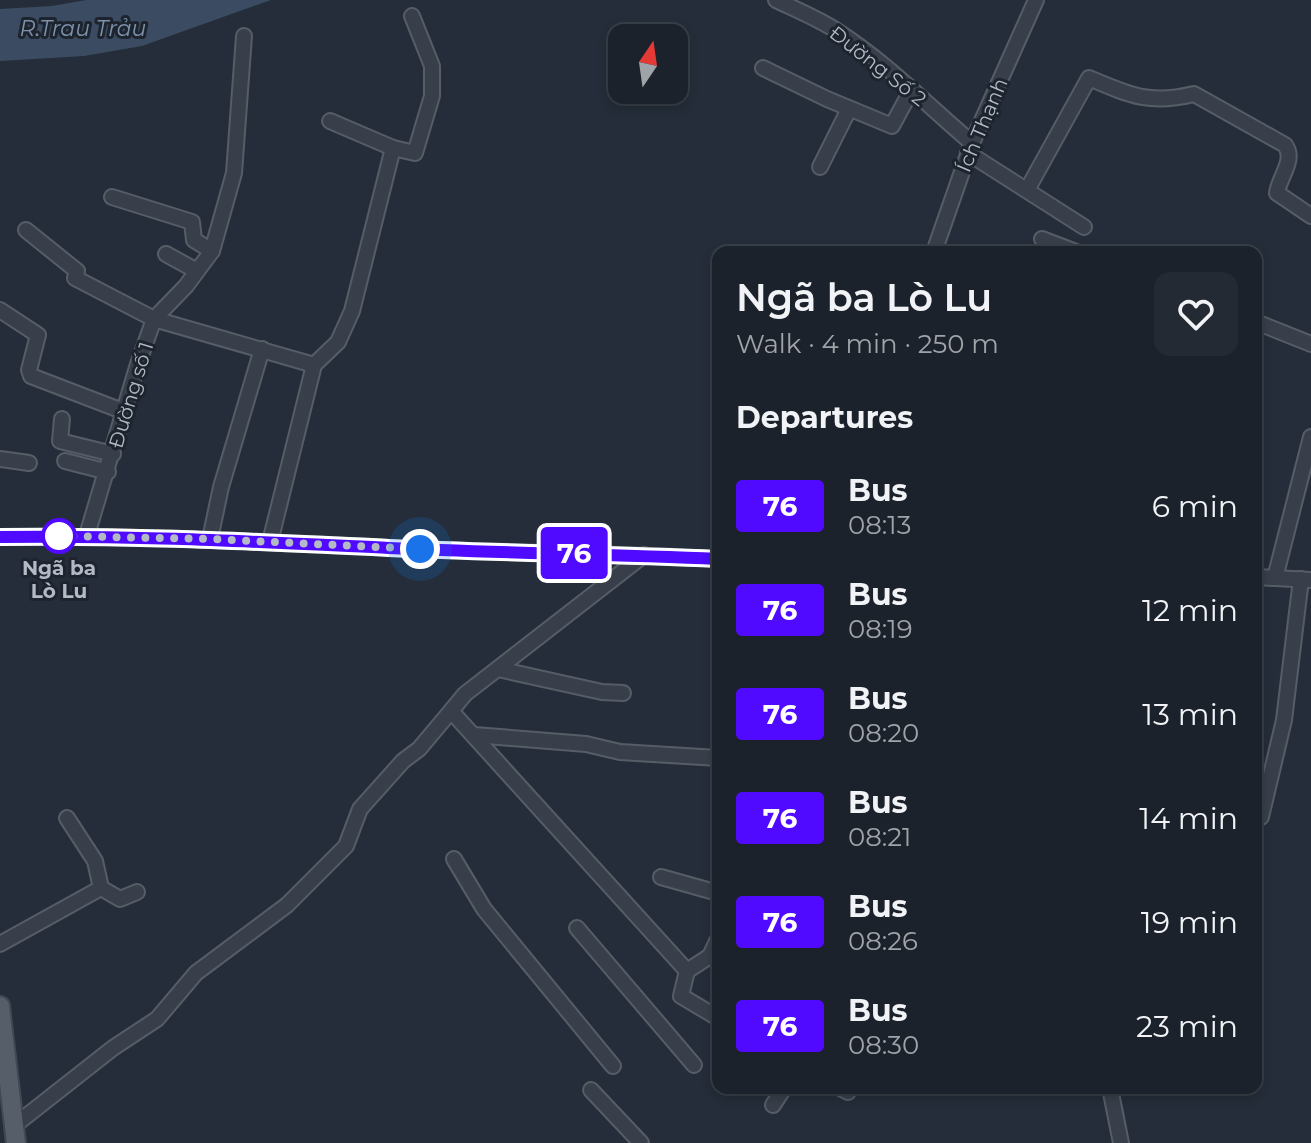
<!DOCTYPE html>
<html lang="en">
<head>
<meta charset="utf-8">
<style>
  :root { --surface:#1b222b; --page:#242a33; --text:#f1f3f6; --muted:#a0a4a9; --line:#393f47 }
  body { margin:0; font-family:Montserrat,sans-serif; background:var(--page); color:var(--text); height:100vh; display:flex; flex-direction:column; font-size:30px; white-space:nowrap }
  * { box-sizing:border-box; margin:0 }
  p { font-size:26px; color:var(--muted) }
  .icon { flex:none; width:44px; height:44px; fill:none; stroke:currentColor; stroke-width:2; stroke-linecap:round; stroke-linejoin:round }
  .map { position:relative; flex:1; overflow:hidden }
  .panel { position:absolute; left:712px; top:246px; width:550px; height:848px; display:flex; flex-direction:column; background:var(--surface); border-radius:16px; box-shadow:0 4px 12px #0003,0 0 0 2px var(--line) }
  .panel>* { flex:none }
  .badge { padding:0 16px; border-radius:6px; font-size:28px; line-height:52px }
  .needle { width:52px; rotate:13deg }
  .fabs { position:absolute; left:608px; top:24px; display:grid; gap:16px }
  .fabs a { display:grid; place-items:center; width:80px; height:80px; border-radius:16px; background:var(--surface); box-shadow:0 4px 12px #0003,0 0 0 2px var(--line); font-size:40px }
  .you { position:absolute; width:40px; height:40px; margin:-20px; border:6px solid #fff; border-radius:50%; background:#1a73e8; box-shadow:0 0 0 12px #1a73e833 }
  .map>.badge { position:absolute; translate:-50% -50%; box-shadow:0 0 0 4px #fff }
  h2 { padding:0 24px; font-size:30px; line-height:72px }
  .round { display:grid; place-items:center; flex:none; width:84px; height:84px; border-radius:16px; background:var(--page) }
  .overview { display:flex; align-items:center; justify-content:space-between; height:136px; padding:0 24px }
  h1 { font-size:38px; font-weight:600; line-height:60px }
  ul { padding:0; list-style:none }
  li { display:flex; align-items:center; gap:24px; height:104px; padding:0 24px }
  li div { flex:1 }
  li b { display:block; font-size:30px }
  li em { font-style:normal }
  li .badge { min-width:88px; font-weight:700; text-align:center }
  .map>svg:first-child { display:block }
  .water { fill:#3b4b61 }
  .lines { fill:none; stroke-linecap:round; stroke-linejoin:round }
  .minor-casing { stroke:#565d67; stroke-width:18 }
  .major-casing { stroke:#414852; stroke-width:22 }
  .minor { stroke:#383f4a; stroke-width:14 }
  .major { stroke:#565e69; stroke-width:18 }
  .line-casing { stroke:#fff; stroke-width:18 }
  .line { stroke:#4f0aff; stroke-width:12 }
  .walk { stroke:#b3bac5; stroke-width:8; stroke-dasharray:0 14.4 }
  .stop-dot { fill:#fff; stroke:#4f0aff; stroke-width:4 }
  .labels { text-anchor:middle; stroke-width:6; stroke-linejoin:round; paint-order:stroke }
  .street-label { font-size:20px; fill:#b3bac5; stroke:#1d242e }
  .stop-label { font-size:20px; font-weight:bold; fill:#b3bac5; stroke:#1d242e }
  .water-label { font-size:22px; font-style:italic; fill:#7d91aa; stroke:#1d242e }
</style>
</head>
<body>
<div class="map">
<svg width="1311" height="1143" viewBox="0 0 1311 1143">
  <rect width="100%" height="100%" fill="#242d39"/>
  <!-- water -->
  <polygon class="water" points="86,0 271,0 142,46 84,56 0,61 0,9 52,6"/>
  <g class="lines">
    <defs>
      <g id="minor">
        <path d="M776 0C797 10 819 19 837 31 887 63 927 105 972 143"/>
        <polyline points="763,68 827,99 892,126 912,89"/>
        <polyline points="330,121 393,148"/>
        <polyline points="968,153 1084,227"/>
        <polyline points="820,167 849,109"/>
        <path d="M1027 190 1089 78C1129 95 1149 105 1194 94L1285 145C1296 160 1279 177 1277 193L1311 216"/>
        <polyline points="112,197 192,222 194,240 212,251"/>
        <polyline points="26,230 77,271 75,278 154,319 314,365"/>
        <polyline points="1042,239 1076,252"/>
        <polyline points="934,252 972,143 1036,0"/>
        <polyline points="166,254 197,271"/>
        <polyline points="0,310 38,335 29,370 31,376 125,412"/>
        <polyline points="1256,322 1311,344"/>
        <polyline points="62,419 60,441 113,454"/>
        <polyline points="0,459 29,463"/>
        <polyline points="65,461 108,472"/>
        <polyline points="87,535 138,364 154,319 186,286 212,251 234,173 244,36"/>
        <path d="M0 537C130 535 259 542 389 548 499 553 608 553 718 559"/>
        <polyline points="210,539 221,487 262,349"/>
        <polyline points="270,542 314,365 338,342 352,311 393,148 415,153 432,96 432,66 412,16"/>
        <polyline points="644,555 465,694 451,711 687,971 681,996 718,1018"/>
        <polyline points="1256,577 1311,580"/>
        <polyline points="1275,578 1311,437"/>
        <polyline points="498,669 602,692 623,693"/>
        <polyline points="474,735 586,744 620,752 718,758"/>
        <polyline points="1261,817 1284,720 1301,579"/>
        <polyline points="454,859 484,909 613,1066"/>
        <polyline points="661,877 718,893"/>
        <polyline points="101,888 120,899 137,892"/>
        <polyline points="577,928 694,1065"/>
        <polyline points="0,944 101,888 95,861 67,818"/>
        <polyline points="687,971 710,956 718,939"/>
        <polyline points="840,1088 848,1092"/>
        <polyline points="1110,1088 1121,1143"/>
        <polyline points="591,1090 641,1143"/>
        <polyline points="773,1105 784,1088"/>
        <polyline points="15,1125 113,1048 157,1019 196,973 287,905 346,846 360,809 403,761 419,749 451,711"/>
      </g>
      <polyline id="major" points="0,1006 16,1143"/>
    </defs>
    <!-- minor casing -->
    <use href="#minor" class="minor-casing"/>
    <!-- major casing -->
    <use href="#major" class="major-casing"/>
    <!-- minor -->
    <use href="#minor" class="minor"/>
    <!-- major -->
    <use href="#major" class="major"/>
  </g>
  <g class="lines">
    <defs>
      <path id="line" d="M0 537C130 535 259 542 389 548 499 553 608 554 718 559"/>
    </defs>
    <!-- line casing -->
    <use href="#line" class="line-casing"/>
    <!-- line -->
    <use href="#line" class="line"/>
    <!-- walk -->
    <polyline class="walk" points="59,536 210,539 420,549"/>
  </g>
  <!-- markers -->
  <circle class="stop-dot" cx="59" cy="536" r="16"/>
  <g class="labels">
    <!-- street labels -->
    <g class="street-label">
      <text transform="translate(878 66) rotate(38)" y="7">Đường Số 2</text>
      <text transform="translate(982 125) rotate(-67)" y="7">Ích Thạnh</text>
      <text transform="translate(131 395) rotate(-73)" y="7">Đường số 1</text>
    </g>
    <!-- stop labels -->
    <g class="stop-label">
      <text x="59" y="575">Ngã ba<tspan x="59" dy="23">Lò Lu</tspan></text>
    </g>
    <!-- water labels -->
    <g class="water-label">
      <text x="83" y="36">R.Trau Trảu</text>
    </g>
  </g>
</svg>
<div class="fabs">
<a><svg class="needle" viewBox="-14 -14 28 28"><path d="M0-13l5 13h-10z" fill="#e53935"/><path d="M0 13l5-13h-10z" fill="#a0a4a9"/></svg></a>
</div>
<div class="you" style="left:420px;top:549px"></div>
<b class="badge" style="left:574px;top:553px;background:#4f0aff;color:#fff">76</b>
<section class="panel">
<div class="overview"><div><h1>Ngã ba Lò Lu</h1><p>Walk · 4 min · 250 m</p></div><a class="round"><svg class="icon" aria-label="heart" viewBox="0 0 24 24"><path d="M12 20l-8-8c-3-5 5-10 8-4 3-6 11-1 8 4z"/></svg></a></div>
<h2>Departures</h2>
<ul>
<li><span class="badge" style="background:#4f0aff;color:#fff">76</span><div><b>Bus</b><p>08:13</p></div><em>6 min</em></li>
<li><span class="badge" style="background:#4f0aff;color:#fff">76</span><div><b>Bus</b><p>08:19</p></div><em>12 min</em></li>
<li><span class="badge" style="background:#4f0aff;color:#fff">76</span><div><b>Bus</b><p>08:20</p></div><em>13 min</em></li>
<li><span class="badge" style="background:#4f0aff;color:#fff">76</span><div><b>Bus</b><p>08:21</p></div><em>14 min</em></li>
<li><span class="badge" style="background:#4f0aff;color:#fff">76</span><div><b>Bus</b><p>08:26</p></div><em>19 min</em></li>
<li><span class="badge" style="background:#4f0aff;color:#fff">76</span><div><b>Bus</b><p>08:30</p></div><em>23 min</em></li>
</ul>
</section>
</div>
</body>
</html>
